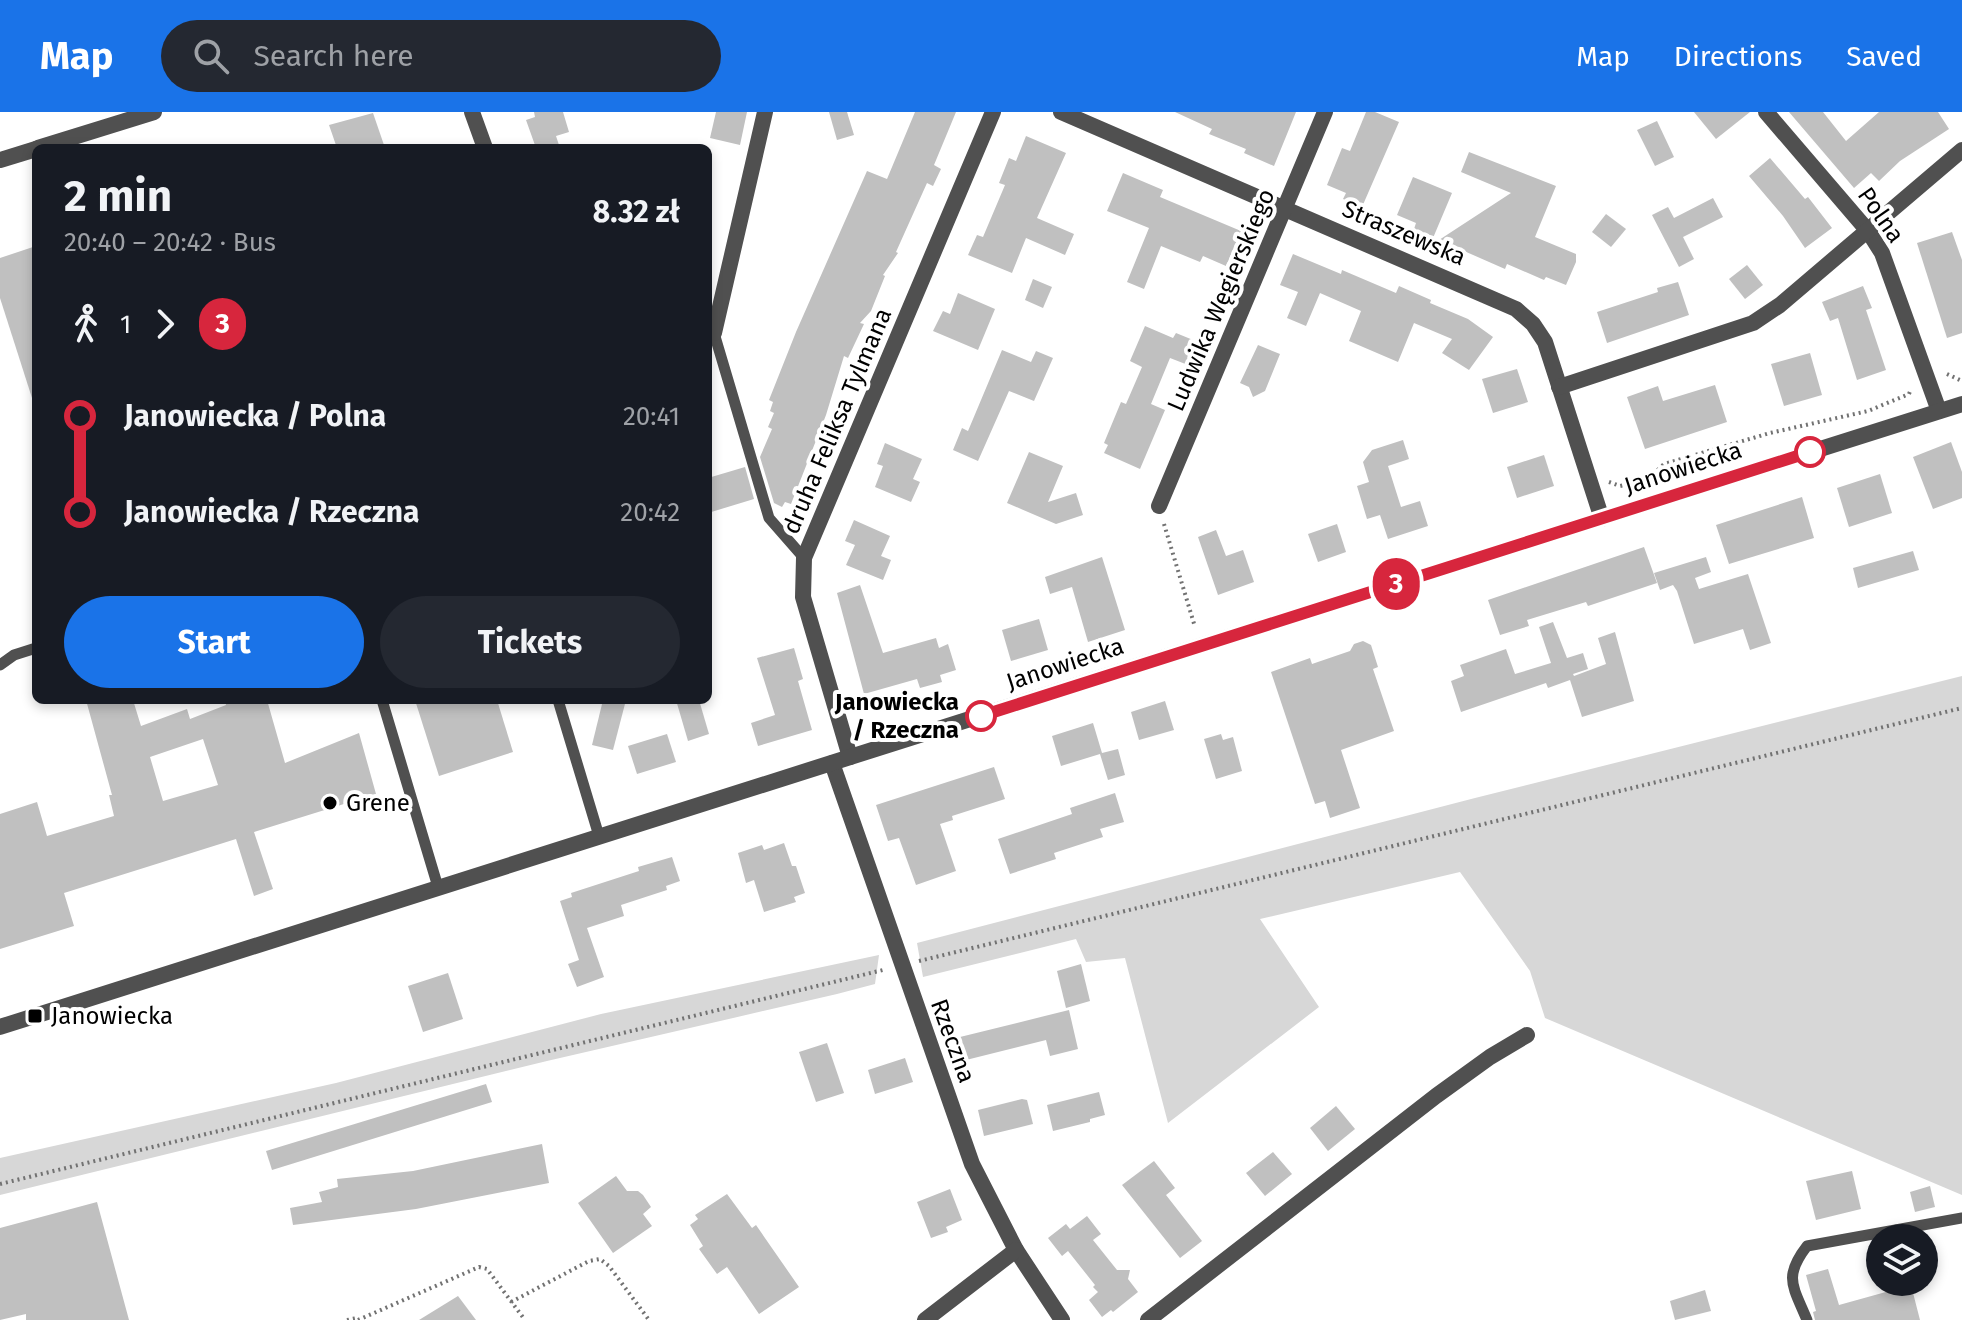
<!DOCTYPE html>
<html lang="en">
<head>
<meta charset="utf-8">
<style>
  :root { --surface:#171b24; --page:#242831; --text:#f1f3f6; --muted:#9ea1a6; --accent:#1a73e8 }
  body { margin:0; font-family:"Fira Sans",sans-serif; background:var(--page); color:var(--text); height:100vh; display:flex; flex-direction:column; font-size:30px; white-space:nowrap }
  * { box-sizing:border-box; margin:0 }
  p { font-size:26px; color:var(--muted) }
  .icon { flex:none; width:44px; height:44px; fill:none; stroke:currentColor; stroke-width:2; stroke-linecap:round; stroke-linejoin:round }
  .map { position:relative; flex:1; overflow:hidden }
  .side { position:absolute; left:32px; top:32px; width:680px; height:560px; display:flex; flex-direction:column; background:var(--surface); border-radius:12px; box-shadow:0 4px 12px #0003 }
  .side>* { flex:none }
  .badge { padding:0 16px; border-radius:26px; font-size:28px; line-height:52px }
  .fabs { position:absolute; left:1866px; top:1112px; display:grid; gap:16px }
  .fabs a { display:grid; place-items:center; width:72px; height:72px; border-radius:50%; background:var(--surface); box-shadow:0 4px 12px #0003; font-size:40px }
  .map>.badge { position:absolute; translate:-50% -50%; box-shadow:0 0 0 4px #fff }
  .legs { display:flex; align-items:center; gap:12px; height:88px; padding:0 32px; font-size:26px }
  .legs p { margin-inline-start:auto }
  .summary { display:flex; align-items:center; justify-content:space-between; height:136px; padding:0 32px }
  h1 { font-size:44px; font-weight:700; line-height:60px }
  .button { display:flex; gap:16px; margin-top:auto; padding:16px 32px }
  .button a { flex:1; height:92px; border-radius:48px; background:var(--accent); color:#fff; font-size:32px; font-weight:700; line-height:92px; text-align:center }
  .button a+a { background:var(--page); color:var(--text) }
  ul { padding:0 32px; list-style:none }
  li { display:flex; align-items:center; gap:28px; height:96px; font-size:30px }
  li i { display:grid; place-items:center; width:12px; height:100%; margin:0 10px; background:currentColor }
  li i::after { content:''; width:20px; height:20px; margin:-10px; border:6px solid; border-radius:50%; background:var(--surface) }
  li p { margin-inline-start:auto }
  li:first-child i { background:linear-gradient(#0000 50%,currentColor 0) }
  li:last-child i { background:linear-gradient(currentColor 50%,#0000 0) }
  header { display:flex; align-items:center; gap:48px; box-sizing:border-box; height:112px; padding:0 40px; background:var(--accent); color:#fff }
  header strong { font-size:38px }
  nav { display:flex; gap:44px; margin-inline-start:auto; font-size:28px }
  .search { width:560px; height:72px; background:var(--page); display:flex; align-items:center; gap:20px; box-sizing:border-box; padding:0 28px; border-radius:44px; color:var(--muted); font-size:30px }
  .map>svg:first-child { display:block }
  .green { fill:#d7d7d7 }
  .building { fill:#c0c0c0; fill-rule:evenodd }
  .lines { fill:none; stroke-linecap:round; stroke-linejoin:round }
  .path { stroke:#727272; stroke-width:4; stroke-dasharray:2 4; stroke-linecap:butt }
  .service { stroke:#505050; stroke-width:11 }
  .minor { stroke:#505050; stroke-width:16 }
  .tertiary { stroke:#505050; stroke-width:16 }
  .line-1-casing { stroke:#fff; stroke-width:18 }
  .line-1 { stroke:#d7263d; stroke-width:12 }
  .stop-1-dot { fill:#fff; stroke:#d7263d; stroke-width:4 }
  .poi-dot { fill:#000; stroke:#fff; stroke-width:3 }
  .labels { text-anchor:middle; stroke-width:8; stroke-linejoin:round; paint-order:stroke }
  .street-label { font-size:24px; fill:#000; stroke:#fff }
  .stop-label { font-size:24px; font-weight:bold; fill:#000; stroke:#fff; text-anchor:end }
  .poi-label { font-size:24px; fill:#000; stroke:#fff; text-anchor:start }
</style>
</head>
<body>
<header>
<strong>Map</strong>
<div class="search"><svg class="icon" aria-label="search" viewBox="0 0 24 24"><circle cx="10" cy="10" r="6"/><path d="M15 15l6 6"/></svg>Search here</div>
<nav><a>Map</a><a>Directions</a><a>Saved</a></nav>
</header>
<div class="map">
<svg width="1962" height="1208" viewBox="0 0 1962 1208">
  <rect width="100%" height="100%" fill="#fff"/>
  <!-- green -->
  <g class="green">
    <polygon points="1962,564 1962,1083 1545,906 1530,859 1460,760 1260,807 1319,895 1168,1011 1125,846 1086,850 1076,827 923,865 917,831 1475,686"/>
    <polygon points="879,843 875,872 837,882 547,949 0,1083 0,1046 336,971 601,902"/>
  </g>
  <!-- building -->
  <g class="building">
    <polygon points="534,0 563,0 569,20 556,24 560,36 536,36 526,8 535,5"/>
    <polygon points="716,0 747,0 740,33 710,26"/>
    <polygon points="829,0 847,0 854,23 837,28"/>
    <polygon points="915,0 956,0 934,53 941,57 933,74 927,71 896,140 898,141 883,163 885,164 871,199 860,211 864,212 848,246 844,244 826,303 806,354 791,392 785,390 782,395 774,391 760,345 772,317 768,315 774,301 770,299 773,290 769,288 796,220 867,59 887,67"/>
    <polygon points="1175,0 1296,0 1274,54 1244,41 1246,37 1209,22 1212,17"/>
    <polygon points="1366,0 1375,0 1399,10 1362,95 1343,87 1346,81 1327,73 1342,36 1350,39"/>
    <polygon points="1694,0 1750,0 1716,27"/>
    <polygon points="1789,0 1823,0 1846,29 1879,0 1938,0 1949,17 1900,49 1879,69 1871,61 1854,76"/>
    <polygon points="373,1 385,36 337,36 329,13"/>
    <polygon points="1657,9 1674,45 1655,54 1637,18"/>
    <polygon points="1026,24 1066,41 1037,106 1074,122 1065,143 1026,126 1012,161 968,143 977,123 983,125 1005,73 999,71 1009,46 1016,49"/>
    <polygon points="1469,40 1556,74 1535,125 1576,142 1576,150 1566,173 1546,165 1544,168 1507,152 1505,157 1439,128 1511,81 1461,60"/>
    <polygon points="1770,46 1805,87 1808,85 1832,116 1805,136 1783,104 1749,64"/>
    <polygon points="1123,61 1163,78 1160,85 1241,119 1226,154 1203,144 1200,150 1161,134 1144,177 1127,170 1149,116 1107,99"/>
    <polygon points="1413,65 1452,81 1433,126 1414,117 1416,111 1397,103"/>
    <polygon points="1713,86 1723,105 1683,125 1694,147 1679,155 1652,103 1668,95 1674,106"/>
    <polygon points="1606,102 1626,117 1611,135 1592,120"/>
    <polygon points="1952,120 1962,148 1962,221 1947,226 1917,131"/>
    <polygon points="36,134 36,286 32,286 0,186 0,146"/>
    <polygon points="1293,142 1341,162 1342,158 1396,181 1399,174 1431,188 1430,191 1468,207 1493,225 1469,258 1442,241 1452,227 1414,211 1398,250 1349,229 1361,199 1320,181 1306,214 1287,206 1298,180 1280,173"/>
    <polygon points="1747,153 1763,173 1745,187 1729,167"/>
    <polygon points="1033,167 1052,175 1043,196 1025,188"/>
    <polygon points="1678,170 1689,203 1607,231 1597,200 1658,180 1657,176"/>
    <polygon points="1863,174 1872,196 1866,198 1886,258 1857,268 1838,206 1830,209 1822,190"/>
    <polygon points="958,181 995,197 978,238 933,219 943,199 950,202"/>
    <polygon points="1145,214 1173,226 1176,221 1198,230 1188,253 1170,246 1151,292 1165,298 1140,357 1104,341 1108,333 1104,331 1121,290 1126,292 1142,255 1130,249"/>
    <polygon points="1258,233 1280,242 1265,279 1253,285 1249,275 1240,271"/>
    <polygon points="1002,238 1031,250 1036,239 1053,246 1034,289 1009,279 978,349 953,338 962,316 968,319"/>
    <polygon points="1810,241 1822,283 1784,294 1771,252"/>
    <polygon points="1517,257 1528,290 1493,301 1482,267"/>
    <polygon points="1715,273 1727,310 1645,337 1627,285 1658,274 1663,289"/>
    <polygon points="1403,328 1409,347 1388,354 1401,395 1420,389 1428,414 1388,427 1380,403 1367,407 1357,374 1369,370 1363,350 1372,338"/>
    <polygon points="1951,330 1962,360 1962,386 1933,397 1913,345"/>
    <polygon points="885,331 922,347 913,367 920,370 911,390 875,375 883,354 877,352"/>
    <polygon points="1029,340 1063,354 1048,390 1076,381 1083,403 1056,412 1007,391"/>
    <polygon points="1544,343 1554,374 1517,386 1507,355"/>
    <polygon points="745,355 754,387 708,401 708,366"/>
    <polygon points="1880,362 1892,401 1849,415 1837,376"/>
    <polygon points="1802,385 1814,426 1729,452 1716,413"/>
    <polygon points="854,408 890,424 881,444 891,448 883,468 846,453 855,433 845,429"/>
    <polygon points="1337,412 1346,440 1318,450 1308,422"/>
    <polygon points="1216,418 1226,444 1243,438 1254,470 1218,483 1198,425"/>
    <polygon points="1644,435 1657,471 1588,494 1586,490 1527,508 1529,514 1500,523 1488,488"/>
    <polygon points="1913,439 1919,458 1858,476 1853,456"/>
    <polygon points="1102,445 1125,518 1088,530 1072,475 1050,482 1045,465"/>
    <polygon points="1706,445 1711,460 1695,466 1699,477 1748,462 1771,531 1750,538 1743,517 1694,532 1677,479 1673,473 1660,478 1654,461"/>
    <polygon points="860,473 883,541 936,526 939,536 948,532 956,558 940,563 942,570 920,576 917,567 864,582 837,481"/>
    <polygon points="1039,507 1048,538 1011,549 1002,518"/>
    <polygon points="1553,510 1567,546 1583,541 1588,557 1573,562 1574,564 1606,552 1598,526 1615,520 1634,589 1582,605 1570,568 1548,576 1546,571 1461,600 1451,569 1464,564 1460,553 1506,537 1515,562 1551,551 1539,515"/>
    <polygon points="1363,529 1371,533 1378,555 1373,557 1394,619 1341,638 1360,696 1330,706 1325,689 1315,692 1271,560 1310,546 1312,552 1350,539 1354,532"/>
    <polygon points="794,536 803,567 798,569 812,618 758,634 751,611 775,603 757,546"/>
    <path d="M86 588H133L141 614 187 597 190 607 226 593 225 588H267L285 651 359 621 376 682 254 720 273 777 254 784 236 727 64 781 74 814 0 837V702L37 690 47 724 114 704 109 683H112ZM203 627 218 673 163 689 150 645Z"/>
    <polygon points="415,588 497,588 513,640 439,664"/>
    <polygon points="603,588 626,588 613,638 592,633"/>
    <polygon points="676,588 699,588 709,622 688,629"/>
    <polygon points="1165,589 1174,618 1139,628 1131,600"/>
    <polygon points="1093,611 1102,641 1118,637 1125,663 1108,668 1100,642 1061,654 1052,624"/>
    <polygon points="667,622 676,650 637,662 628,634"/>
    <polygon points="1221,622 1223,628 1233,625 1242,659 1216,667 1204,627"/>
    <polygon points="994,655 1005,687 952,704 953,708 940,712 956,759 916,773 899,726 888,729 876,693"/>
    <polygon points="1115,681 1124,710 1100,717 1103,725 1054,741 1056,747 1010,762 998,727 1072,702 1070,696"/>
    <polygon points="784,731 792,754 796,754 805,781 794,785 796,790 764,800 754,768 746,771 738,741 762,733 764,738"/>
    <polygon points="672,745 680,769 666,774 667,778 621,793 624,804 587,816 604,865 577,875 568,852 579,848 560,789 572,785 571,781 639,759 638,755"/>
    <polygon points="1081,852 1090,889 1066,896 1057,859"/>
    <polygon points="448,861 463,907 423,920 408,874"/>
    <polygon points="1069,898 1078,937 1050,944 1046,928 966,948 960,925"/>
    <polygon points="827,931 844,981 816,990 799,940"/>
    <polygon points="905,946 913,970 875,982 868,958"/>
    <polygon points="486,972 492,990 272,1058 266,1039"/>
    <polygon points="1099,980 1105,1003 1090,1007 1090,1010 1053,1019 1047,993"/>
    <polygon points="1022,987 1027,988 1033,1012 984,1024 978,998"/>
    <polygon points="1336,994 1355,1017 1328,1039 1310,1016"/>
    <polygon points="542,1032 549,1071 416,1097 293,1113 290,1096 322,1090 319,1080 338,1075 337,1067 413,1059"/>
    <polygon points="1273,1040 1292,1062 1265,1084 1246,1061"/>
    <polygon points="1154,1049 1175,1076 1166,1083 1202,1129 1180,1146 1122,1073"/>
    <polygon points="1852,1059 1861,1097 1816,1108 1806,1069"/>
    <polygon points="616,1064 627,1079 638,1079 643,1083 651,1095 643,1102 652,1114 613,1141 578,1091"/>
    <polygon points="1930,1074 1935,1095 1915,1100 1910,1080"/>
    <polygon points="950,1077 962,1108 946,1115 948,1120 931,1126 917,1090"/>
    <polygon points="727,1082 752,1116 756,1113 799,1175 759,1202 727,1155 717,1162 699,1137 703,1134 690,1113 698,1107 695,1103"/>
    <polygon points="97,1090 129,1208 26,1208 26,1202 0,1208 0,1116"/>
    <polygon points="1087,1104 1101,1122 1093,1128 1117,1158 1130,1158 1128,1167 1138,1180 1113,1200 1111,1198 1102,1205 1089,1188 1098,1180 1093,1175 1095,1173 1068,1139 1062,1144 1048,1126 1066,1112 1070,1117"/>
    <polygon points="1828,1157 1839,1193 1911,1173 1920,1208 1815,1208 1813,1200 1816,1199 1806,1163"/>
    <polygon points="1705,1178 1711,1199 1675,1208 1670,1189"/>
    <polygon points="458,1184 476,1208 419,1208"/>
  </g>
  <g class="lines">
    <!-- path -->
    <g class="path">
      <polyline points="1947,262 1962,269"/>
      <polyline points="1609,370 1620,374 1647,368 1664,352 1770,321 1868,299 1909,282 1911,277"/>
      <polyline points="1164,412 1195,515"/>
      <polyline points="919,849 1962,596"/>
      <polyline points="0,1072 883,858"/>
      <polyline points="511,1190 589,1149 600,1147 609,1154 649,1208"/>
      <polyline points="347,1208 357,1206"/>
      <polyline points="358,1208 479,1155 487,1157 525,1208"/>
    </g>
    <!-- service -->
    <g class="service">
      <polyline points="714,221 769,406 804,446"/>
      <polyline points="0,553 14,543 36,536"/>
      <polyline points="382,588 438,775"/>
      <polyline points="558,588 599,724"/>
      <path d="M1807 1208C1793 1174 1783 1165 1807 1134L1962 1106"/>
    </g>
    <!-- minor -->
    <g class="minor">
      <polyline points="472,0 485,36"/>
      <polyline points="1061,0 1516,197 1533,212 1545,230 1602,407"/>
      <polyline points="1766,0 1868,119 1882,141 1939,299"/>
      <polyline points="38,36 154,0"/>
      <polyline points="0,48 36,37"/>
      <polyline points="708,220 714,221 765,0"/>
      <polyline points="1559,275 1753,211 1780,193 1962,38"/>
      <polyline points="1159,394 1325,0"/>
      <polyline points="850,645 803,485 804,446 993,0"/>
      <polyline points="832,651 972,1052 1016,1138 1062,1208"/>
      <polyline points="925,1208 1016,1138"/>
      <polyline points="1148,1208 1436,984 1490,945 1527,923"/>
    </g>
    <!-- tertiary -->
    <polyline class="tertiary" points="0,915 1962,292"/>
  </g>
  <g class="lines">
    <defs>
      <polyline id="line-1" points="981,604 1810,340"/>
    </defs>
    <!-- line-1 casing -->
    <use href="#line-1" class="line-1-casing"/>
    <!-- line-1 -->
    <use href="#line-1" class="line-1"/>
  </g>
  <!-- markers -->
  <g class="stop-1-dot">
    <circle cx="1810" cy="340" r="14"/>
    <circle cx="981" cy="604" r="14"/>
  </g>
  <g class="poi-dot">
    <circle cx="330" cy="691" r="8"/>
    <rect x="27" y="896" width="16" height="16" rx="4"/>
  </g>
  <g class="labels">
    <!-- street labels -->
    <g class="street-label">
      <text transform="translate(1881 103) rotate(55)" y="8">Polna</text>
      <text transform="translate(1404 121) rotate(23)" y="8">Straszewska</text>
      <text transform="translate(1221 188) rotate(-67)" y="8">Ludwika Węgierskiego</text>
      <text transform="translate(837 309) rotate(-67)" y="8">druha Feliksa Tylmana</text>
      <text transform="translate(1683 356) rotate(-18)" y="8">Janowiecka</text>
      <text transform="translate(1065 552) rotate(-18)" y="8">Janowiecka</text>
      <text transform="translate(953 929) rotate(70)" y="8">Rzeczna</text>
    </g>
    <!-- stop labels -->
    <g class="stop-label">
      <text x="959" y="598">Janowiecka<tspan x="959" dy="28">/ Rzeczna</tspan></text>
    </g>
    <!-- poi labels -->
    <g class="poi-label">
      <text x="346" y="699">Grene</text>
      <text x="51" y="912">Janowiecka</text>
    </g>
  </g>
</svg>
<div class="fabs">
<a><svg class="icon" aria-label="layers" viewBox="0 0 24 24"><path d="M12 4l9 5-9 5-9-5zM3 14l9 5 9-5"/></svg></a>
</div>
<b class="badge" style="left:1396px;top:472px;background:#d7263d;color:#fff">3</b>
<section class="side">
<div class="summary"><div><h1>2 min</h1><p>20:40 – 20:42 · Bus</p></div><b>8.32 zł</b></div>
<div class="legs"><svg class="icon" aria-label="walk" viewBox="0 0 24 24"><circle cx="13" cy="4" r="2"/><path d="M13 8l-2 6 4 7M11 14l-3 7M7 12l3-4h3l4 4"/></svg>1<svg class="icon" aria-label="forward" viewBox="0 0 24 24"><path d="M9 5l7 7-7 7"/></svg><b class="badge" style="background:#d7263d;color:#fff">3</b></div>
<ul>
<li><i style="color:#d7263d"></i><b>Janowiecka / Polna</b><p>20:41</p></li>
<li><i style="color:#d7263d"></i><b>Janowiecka / Rzeczna</b><p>20:42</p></li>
</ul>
<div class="button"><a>Start</a><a>Tickets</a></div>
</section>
</div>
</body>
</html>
